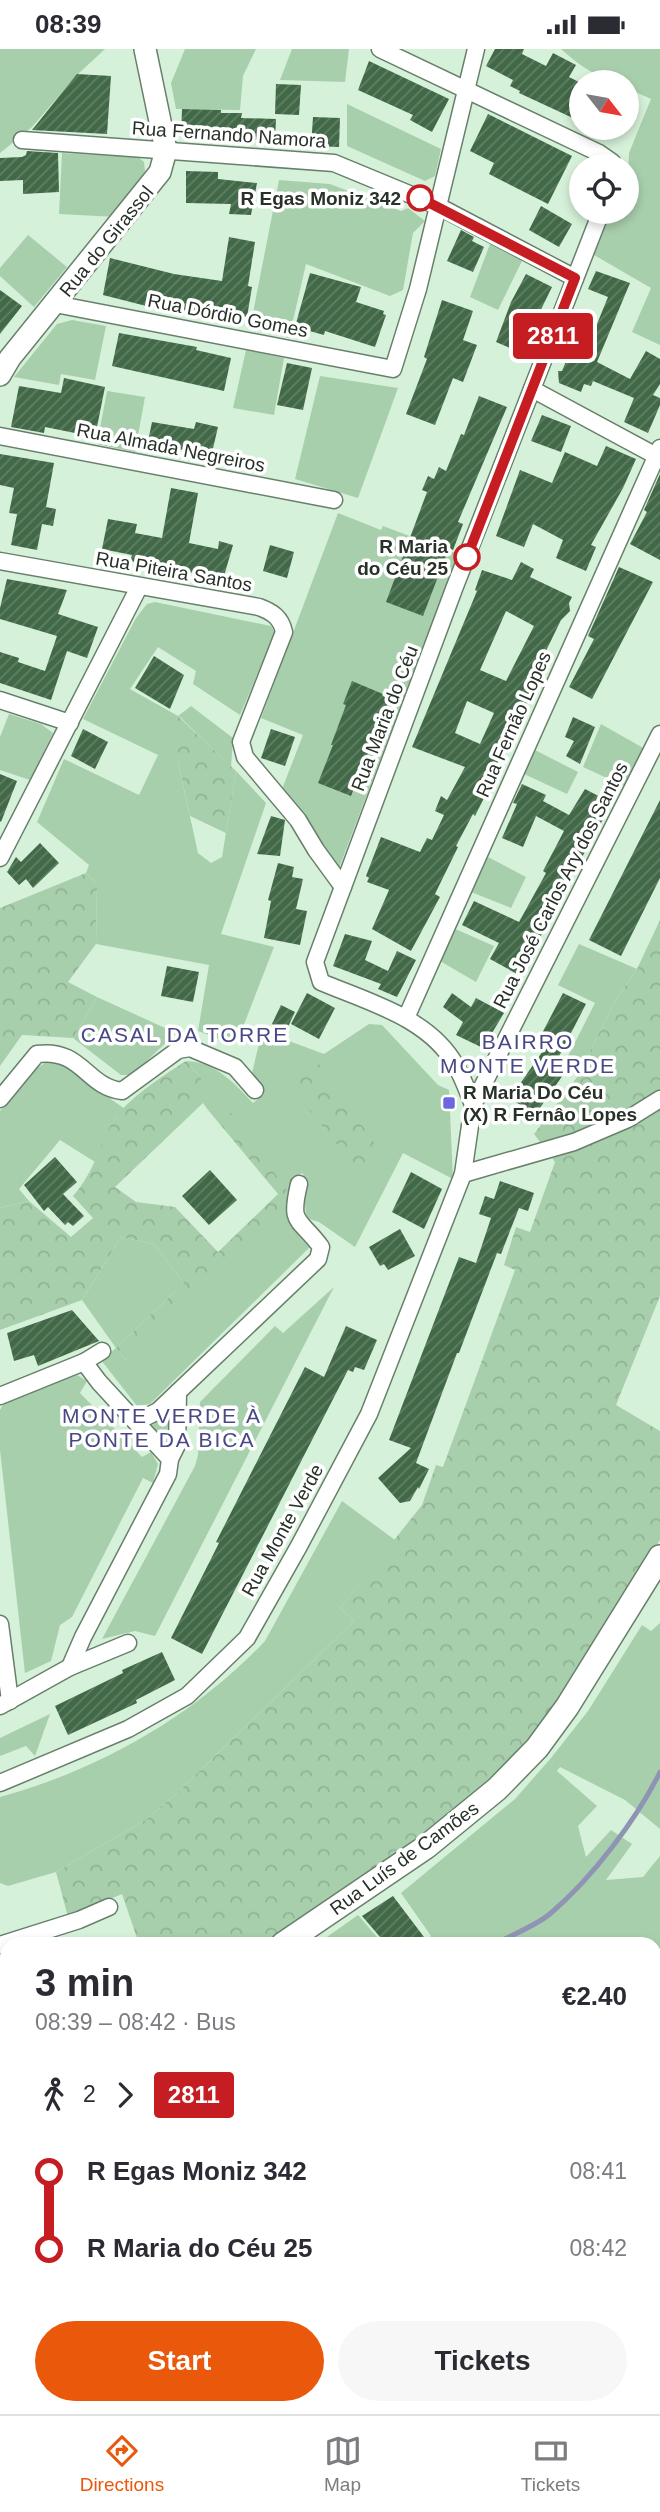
<!DOCTYPE html>
<html lang="en">
<head>
<meta charset="utf-8">
<style>
  :root { --surface:#fff; --page:#f7f7f7; --text:#2b2b33; --muted:#7c7c81; --line:#e1e1e2; --accent:#ea580c }
  body { margin:0; font-family:Helvetica,sans-serif; background:var(--page); color:var(--text); height:100vh; display:flex; flex-direction:column; font-size:26px; white-space:nowrap }
  * { box-sizing:border-box; margin:0 }
  p { font-size:23px; color:var(--muted) }
  .icon { flex:none; width:38px; height:38px; fill:none; stroke:currentColor; stroke-width:2; stroke-linecap:round; stroke-linejoin:round }
  .map { position:relative; flex:1; overflow:hidden }
  .panel { position:absolute; left:0px; top:1888px; width:662px; height:478px; display:flex; flex-direction:column; background:var(--surface); border-radius:21px 21px 0 0; box-shadow:0 4px 10px #0003 }
  .panel>* { flex:none }
  .badge { padding:0 14px; border-radius:5px; font-size:24px; line-height:46px }
  .needle { width:46px; rotate:121deg }
  .controls { position:absolute; left:569px; top:21px; display:grid; gap:14px }
  .controls a { display:grid; place-items:center; width:70px; height:70px; border-radius:50%; background:var(--surface); box-shadow:0 4px 10px #0003; font-size:35px }
  .map>.badge { position:absolute; translate:-50% -50%; box-shadow:0 0 0 4px #fff }
  .legs { display:flex; align-items:center; gap:10px; height:77px; padding:0 35px; font-size:23px }
  .legs p { margin-inline-start:auto }
  .summary { display:flex; align-items:center; justify-content:space-between; height:119px; padding:0 35px }
  h1 { font-size:38px; font-weight:700; line-height:52px }
  .action { display:flex; gap:14px; margin-top:auto; padding:14px 35px }
  .action a { flex:1; height:80px; border-radius:42px; background:var(--accent); color:#fff; font-size:28px; font-weight:700; line-height:80px; text-align:center }
  .action a+a { background:var(--page); color:var(--text) }
  ul { padding:0 35px; list-style:none }
  li { display:flex; align-items:center; gap:24px; height:77px; font-size:26px }
  li i { display:grid; place-items:center; width:10px; height:100%; margin:0 9px; background:currentColor }
  li i::after { content:''; width:18px; height:18px; margin:-9px; border:5px solid; border-radius:50%; background:var(--surface) }
  li p { margin-inline-start:auto }
  li:first-child i { background:linear-gradient(#0000 50%,currentColor 0) }
  li:last-child i { background:linear-gradient(currentColor 50%,#0000 0) }
  .status { display:flex; justify-content:space-between; align-items:center; height:49px; padding:0 35px; background:var(--surface); direction:ltr }
  .status svg { height:19px; fill:currentColor }
  .tab-bar { display:flex; justify-content:space-around; align-items:center; height:98px; border-top:2px solid var(--line); background:var(--surface); font-size:19px; color:var(--muted) }
  .tab-bar a { display:grid; justify-items:center; gap:4px }
  .tab-bar .current { color:var(--accent) }
  .map>svg:first-child { display:block }
  .grass { fill:#a8cfac }
  .forest { fill:url(#forest-crowns) }
  .lines { fill:none; stroke-linecap:round; stroke-linejoin:round }
  .stream { stroke:#8f94b5; stroke-width:5 }
  .building { fill:url(#building-hatch); fill-rule:evenodd }
  .minor-casing { stroke:#68806b; stroke-width:19 }
  .tertiary-casing { stroke:#68806b; stroke-width:24 }
  .secondary-casing { stroke:#68806b; stroke-width:26 }
  .minor { stroke:#fff; stroke-width:16 }
  .tertiary { stroke:#fff; stroke-width:21 }
  .secondary { stroke:#fff; stroke-width:23 }
  .line-1-casing { stroke:#fff; stroke-width:16 }
  .line-1 { stroke:#c61d23; stroke-width:10 }
  .stop-1-dot { fill:#fff; stroke:#c61d23; stroke-width:3.5 }
  .poi-dot { fill:#6c67e1; stroke:#fff; stroke-width:2.5 }
  .labels { text-anchor:middle; stroke-width:7; stroke-linejoin:round; paint-order:stroke }
  .street-label { font-size:19px; fill:#273128; stroke:#fff }
  .stop-label { font-size:19px; font-weight:bold; fill:#273128; stroke:#fff; text-anchor:end }
  .poi-label { font-size:19px; font-weight:bold; fill:#273128; stroke:#fff; text-anchor:start }
  .neighbourhood-label { font-size:21px; letter-spacing:2px; fill:#484886; stroke:#fff }
</style>
</head>
<body>
<div class="status"><b>08:39</b><svg viewBox="0 0 49 12"><path d="M0 12V9h3v3zM5 12V6h3v6zM10 12V3h3v9zM15 12V0h3v12zM26 1h20v11H26zM47 4h2v5h-2z"/></svg></div>
<div class="map">
<svg width="660" height="2365" viewBox="0 0 660 2365">
  <defs>
    <pattern id="forest-crowns" width="20" height="18" patternUnits="userSpaceOnUse" patternTransform="scale(1.75)"><rect width="20" height="18" fill="#a8cfac"/><path d="M2 6a3 3 0 1 1 6 0M12 15a3 3 0 1 1 6 0" fill="none" stroke="#91b294"/></pattern>
    <pattern id="building-hatch" width="6" height="6" patternUnits="userSpaceOnUse" patternTransform="scale(1.75)"><rect width="6" height="6" fill="#426947"/><path d="M-1 1l2-2M0 6l6-6M5 7l2-2" fill="none" stroke="#617f65"/></pattern>
  </defs>
  <rect width="100%" height="100%" fill="#d6f1d9"/>
  <!-- grass -->
  <g class="grass">
    <polygon points="0,0 105,0 77,26 32,78 0,104"/>
    <polygon points="185,0 256,0 243,27 240,61 176,60 171,34"/>
    <polygon points="292,0 349,0 345,33 280,31"/>
    <path d="M561 0H660V296L632 283 651 239 594 206 611 163H626L629 104 651 50 627 39 626 33C601 33 579 16 561 0Z"/>
    <polygon points="347,55 441,100 435,127 425,132 347,97"/>
    <polygon points="62,104 138,108 144,113 145,122 117,168 59,165"/>
    <polygon points="279,131 330,135 401,162 408,159 425,172 413,184 403,241 390,247 306,215 289,289 250,279"/>
    <polygon points="28,186 67,218 34,258 0,227 0,219"/>
    <polygon points="490,195 523,210 498,261 470,248"/>
    <polygon points="72,271 106,277 95,331 61,325 59,336 14,328 57,275"/>
    <polygon points="246,301 284,309 274,366 233,359"/>
    <polygon points="320,327 398,339 358,449 295,430"/>
    <polygon points="107,342 145,348 135,403 97,395"/>
    <polygon points="338,464 381,481 383,477 458,505 339,819 282,740 303,686 261,669"/>
    <polygon points="155,553 271,577 275,584 240,666 193,635 196,622 158,598 130,640 178,667 191,657 233,689 231,718 179,667 178,713 198,804 211,814 222,808 236,722 266,754 221,885 274,898 243,978 228,993 198,982 209,916 96,895 97,835 86,824 89,816 37,773 64,710 139,746 158,706 83,670 136,569 147,555"/>
    <polygon points="9,665 41,675 53,684 30,731 0,721 0,688"/>
    <polygon points="601,675 645,700 624,737 583,718"/>
    <polygon points="533,700 578,723 567,745 524,725"/>
    <polygon points="486,807 526,828 511,859 471,843"/>
    <polygon points="453,879 494,897 476,933 440,912"/>
    <polygon points="579,895 637,920 615,952 578,1027 564,1015 595,954 558,936"/>
    <polygon points="97,948 176,984 132,1026 121,1026 73,989"/>
    <path d="M369 975 382 976 438 1036 449 1041 453 1130 403 1104 355 1198 319 1173 306 1169 303 1124 295 1127 301 1186 310 1198 150 1355 137 1357 101 1311 116 1299 82 1251 121 1188 154 1195 184 1234 116 1299 126 1311 288 1144 222 1057 208 1061 203 1054V1031L186 1012C216 1013 234 1034 253 1054L264 1045 252 1024 262 982 324 1005Z"/>
    <polygon points="56,1012 125,1060 115,1069 95,1113 60,1091 19,1140 29,1152 0,1159 0,1062 34,1021 45,1014"/>
    <polygon points="334,1238 155,1587 135,1582 102,1590 195,1417 198,1406 200,1353 275,1277 283,1284"/>
    <polygon points="77,1326 87,1332 80,1344 142,1408 151,1403 158,1415 153,1434 143,1429 72,1568 60,1576 51,1612 25,1624 0,1401 0,1361 6,1350"/>
    <polygon points="166,1365 169,1365 166,1395 150,1378"/>
    <path d="M342 1452 395 1491 340 1559 354 1572 179 1742 147 1770 56 1823 8 1837 0 1834V1748C99 1721 194 1667 265 1592Z"/>
    <polygon points="660,1574 660,1780 625,1751 560,1718 557,1722 597,1757 578,1777 586,1808 611,1781 632,1795 606,1831 643,1828 660,1807 660,2033 654,2033 654,1895 421,1895 431,1887 401,1844 515,1750 551,1709 588,1662 642,1576 651,1582"/>
    <polygon points="50,1665 35,1707 26,1697 0,1707 0,1689"/>
    <polygon points="358,1866 383,1895 317,1895"/>
    <polygon points="7,2015 7,2130 5,2130 0,2124 0,2016"/>
    <polygon points="0,2183 7,2184 7,2352 0,2346"/>
    <polygon points="14,2359 110,2359 113,2365 21,2365"/>
    <polygon points="461,2359 496,2359 502,2365 458,2365"/>
  </g>
  <!-- forest -->
  <g class="forest">
    <polygon points="178,667 236,722 226,784 190,767 178,713"/>
    <polygon points="86,824 97,835 96,895 68,933 97,948 73,989 22,986 0,1017 0,859"/>
    <polygon points="660,871 660,1247 616,1356 660,1382 660,1491 563,1646 526,1692 486,1736 442,1773 271,1895 119,1895 137,1889 122,1845 68,1868 56,1823 147,1770 179,1742 354,1572 340,1559 422,1456 436,1416 443,1418 515,1221 504,1216 516,1178 530,1183 555,1113 534,1085 578,1027 615,952 637,920"/>
    <polygon points="316,1011 380,1102 357,1120 285,1031"/>
    <path d="M186 1012 203 1031V1054L115 1138 136 1153 175 1158 218 1203 278 1145 208 1061 222 1056 234 1067 288 1143 264 1181 126 1311 116 1299 184 1234 154 1195 121 1188 82 1251 0 1281V1159L29 1152 71 1188 93 1169 73 1147C96 1121 98 1097 114 1071 128 1049 164 1026 186 1012Z"/>
    <polygon points="7,1938 7,1982 0,1983 0,1940"/>
  </g>
  <g class="lines">
    <!-- stream -->
    <g class="stream">
      <path d="M495 1895C513 1885 536 1877 551 1864 592 1829 637 1770 660 1723"/>
      <polyline points="0,2034 7,2033"/>
    </g>
  </g>
  <!-- building -->
  <g class="building">
    <polygon points="495,0 524,0 522,5 546,17 553,4 576,16 569,28 581,34 581,58 575,70 519,44 520,42 510,37 513,31 486,17"/>
    <polygon points="369,12 449,50 432,83 410,71 413,66 358,41"/>
    <polygon points="77,25 111,27 107,85 32,81"/>
    <polygon points="276,35 301,36 299,66 275,65"/>
    <polygon points="182,60 221,61 221,64 242,64 241,69 276,70 275,91 185,90 185,87 181,87"/>
    <polygon points="488,65 572,107 548,155 489,125 494,114 470,102"/>
    <polygon points="313,68 340,69 339,98 311,97"/>
    <polygon points="27,102 58,104 59,143 23,145 23,131 0,132 0,109 22,108 26,106"/>
    <polygon points="186,122 218,123 218,130 257,134 251,166 229,165 231,155 186,154"/>
    <polygon points="541,157 572,175 559,198 529,181"/>
    <polygon points="461,181 474,188 472,192 484,198 473,223 447,212"/>
    <polygon points="229,188 255,193 248,237 252,238 247,268 199,261 198,264 158,257 158,260 103,246 110,209 174,225 222,232"/>
    <polygon points="596,222 630,234 597,313 630,330 646,302 660,310 660,335 653,346 660,349 660,356 648,384 624,373 634,349 593,332 591,337 584,335 581,343 559,334 558,322 562,322 574,293 568,291 578,267 597,275 608,248 588,240"/>
    <polygon points="310,224 361,238 356,253 384,262 383,265 386,266 375,298 325,282 324,286 295,278"/>
    <polygon points="526,225 552,238 530,283 532,284 524,305 496,293 511,253"/>
    <polygon points="0,241 22,257 0,285"/>
    <polygon points="442,251 473,262 463,291 477,296 463,333 453,329 435,376 406,365 427,310 424,308"/>
    <polygon points="119,284 197,298 196,301 231,309 224,342 112,317"/>
    <polygon points="287,314 312,319 303,361 277,356"/>
    <polygon points="64,329 105,338 95,388 45,378 44,384 11,378 19,337 61,344"/>
    <polygon points="479,347 507,358 458,473 463,475 453,501 449,499 423,567 386,553 427,443 422,441 428,427 434,430 439,418 446,422 461,385 464,386"/>
    <polygon points="542,366 571,377 561,403 531,392"/>
    <polygon points="152,373 194,380 196,373 218,378 211,408 175,399 173,406 146,402"/>
    <polygon points="606,397 636,410 623,439 591,496 596,498 586,522 556,509 563,491 533,475 524,498 496,487 520,421 552,434 565,403 597,417"/>
    <polygon points="0,405 54,414 46,458 56,460 53,477 42,475 37,501 11,496 17,465 9,464 14,439 0,436"/>
    <polygon points="660,425 660,511 630,495 647,463 644,461"/>
    <polygon points="171,439 198,444 189,494 218,500 219,492 233,496 222,534 184,521 183,523 130,512 132,506 102,500 108,470 137,475 135,484 162,489"/>
    <polygon points="270,496 294,503 287,529 263,522"/>
    <path d="M521 513 534 520 530 528 572 548 569 554 570 562 561 571 527 641 532 643 493 723 496 725 475 767 473 765 456 797 458 798 435 845 440 848 411 902 372 880 389 841 367 833 369 829 366 827 381 788 420 803 427 789 432 791 444 766 435 762 441 747 447 751 465 718 412 698 477 542 475 541 482 521 512 531ZM506 562 534 577 506 632 480 621ZM467 652 494 664 480 695 455 684Z"/>
    <polygon points="619,518 653,533 592,650 569,638 594,590 588,587"/>
    <polygon points="7,530 67,541 58,565 98,578 87,609 67,602 51,651 0,634 0,603 19,609 18,613 45,622 57,587 0,570 0,559"/>
    <polygon points="154,607 184,626 170,660 135,639"/>
    <polygon points="352,632 390,648 351,747 318,734 333,696 331,696 346,656 343,655"/>
    <polygon points="573,668 595,678 580,715 566,707 574,692 565,688"/>
    <polygon points="83,680 108,693 95,720 71,707"/>
    <polygon points="271,680 295,688 285,717 261,709"/>
    <polygon points="0,725 17,732 1,773 0,772"/>
    <polygon points="522,735 546,746 543,752 569,766 585,740 612,754 550,866 541,887 538,886 517,925 490,910 499,894 462,876 474,852 519,873 546,824 543,822 564,782 536,767 523,798 502,789 517,755 513,754"/>
    <polygon points="660,751 660,829 621,907 589,891"/>
    <polygon points="271,767 285,771 280,807 257,805"/>
    <polygon points="40,794 59,814 33,839 26,830 19,836 7,823 16,808 21,813"/>
    <polygon points="278,814 294,818 292,828 303,830 296,860 307,862 300,896 264,889 271,852 268,851"/>
    <polygon points="345,885 372,892 365,911 388,922 397,902 416,911 397,948 378,940 381,935 333,917"/>
    <polygon points="167,917 199,923 193,953 161,947"/>
    <polygon points="307,944 335,959 319,990 291,975"/>
    <polygon points="452,944 471,958 476,949 504,964 483,999 456,986 463,973 443,958"/>
    <polygon points="563,944 586,955 553,1019 563,1026 535,1066 510,1049 545,999 537,994"/>
    <polygon points="281,956 295,963 286,982 272,975"/>
    <polygon points="55,1108 77,1133 63,1145 84,1167 73,1177 68,1173 65,1176 48,1158 44,1162 24,1136"/>
    <polygon points="210,1121 237,1151 209,1176 182,1147"/>
    <polygon points="411,1123 442,1140 424,1180 392,1163"/>
    <polygon points="500,1132 534,1144 528,1162 519,1159 501,1205 497,1204 459,1304 457,1304 416,1414 429,1420 419,1440 418,1438 410,1452 400,1454 378,1429 411,1399 389,1391 459,1208 476,1214 491,1169 479,1165 485,1147 494,1150"/>
    <polygon points="400,1180 415,1207 388,1221 384,1215 380,1217 369,1198"/>
    <polygon points="72,1261 99,1292 38,1317 34,1306 14,1312 7,1284"/>
    <polygon points="346,1277 377,1291 364,1321 355,1318 353,1323 348,1321 202,1605 171,1589 219,1494 216,1493 305,1318 324,1328"/>
    <polygon points="162,1603 175,1631 136,1651 137,1654 68,1686 55,1657 123,1624 122,1621"/>
    <polygon points="393,1847 424,1888 414,1895 386,1895 362,1867"/>
  </g>
  <g class="lines">
    <defs>
      <g id="minor">
        <polyline points="380,0 599,104 612,113 613,117"/>
        <polyline points="22,91 334,114 438,157 575,229"/>
        <polyline points="55,255 393,320 418,240 476,0"/>
        <polyline points="532,340 660,409"/>
        <polyline points="0,387 334,451"/>
        <path d="M0 512 259 558C273 563 281 569 284 583L241 693 245 708 298 771 316 801 343 838"/>
        <polyline points="0,651 70,674"/>
        <polyline points="0,809 139,538"/>
        <polyline points="406,969 660,399"/>
        <path d="M0 1050 37 1005C82 999 86 1038 122 1042L178 1001 190 999 235 1018 255 1041"/>
        <path d="M473 1056C468 1043 463 1029 456 1017 430 969 368 953 321 933L315 913 454 540 601 163"/>
        <polyline points="463,1125 574,1093 628,1070 660,1050"/>
        <polyline points="0,1347 84,1313 102,1302"/>
        <polyline points="136,1373 158,1362 178,1343"/>
        <path d="M170 1410 177 1396 178 1343 318 1210 321 1198C299 1168 289 1177 299 1135"/>
        <polyline points="0,1575 10,1652"/>
        <polyline points="70,1618 83,1588 168,1425 170,1410 99,1333 84,1313"/>
        <polyline points="0,1657 70,1618 128,1594"/>
        <polyline points="0,1734 128,1680 187,1647 247,1589 299,1497 369,1365 463,1125 473,1056 660,685"/>
        <polyline points="0,1896 79,1871 109,1858"/>
        <polyline points="654,2111 660,2107"/>
        <polyline points="0,2177 7,2178"/>
        <polyline points="654,2237 660,2239"/>
        <polyline points="118,2359 120,2365"/>
        <polyline points="205,2359 210,2365"/>
        <polyline points="321,2359 325,2365"/>
        <polyline points="583,2359 592,2365"/>
      </g>
      <polyline id="tertiary" points="0,326 10,309 160,123 166,101 145,0"/>
      <g id="secondary">
        <polyline points="283,1895 426,1798 497,1740 537,1699 567,1658 660,1508"/>
        <polyline points="0,1998 7,1997"/>
        <polyline points="0,2363 2,2365"/>
      </g>
    </defs>
    <!-- minor casing -->
    <use href="#minor" class="minor-casing"/>
    <!-- tertiary casing -->
    <use href="#tertiary" class="tertiary-casing"/>
    <!-- secondary casing -->
    <use href="#secondary" class="secondary-casing"/>
    <!-- minor -->
    <use href="#minor" class="minor"/>
    <!-- tertiary -->
    <use href="#tertiary" class="tertiary"/>
    <!-- secondary -->
    <use href="#secondary" class="secondary"/>
  </g>
  <g class="lines">
    <defs>
      <polyline id="line-1" points="420,149 575,229 467,508"/>
    </defs>
    <!-- line-1 casing -->
    <use href="#line-1" class="line-1-casing"/>
    <!-- line-1 -->
    <use href="#line-1" class="line-1"/>
  </g>
  <!-- markers -->
  <g class="stop-1-dot">
    <circle cx="420" cy="149" r="12"/>
    <circle cx="467" cy="508" r="12"/>
  </g>
  <rect class="poi-dot" x="442" y="1047" width="14" height="14" rx="3.5"/>
  <g class="labels">
    <!-- street labels -->
    <g class="street-label">
      <text transform="translate(229 85) rotate(4)" y="7">Rua Fernando Namora</text>
      <text transform="translate(106 192) rotate(-51)" y="7">Rua do Girassol</text>
      <text transform="translate(228 266) rotate(11)" y="7">Rua Dórdio Gomes</text>
      <text transform="translate(171 398) rotate(11)" y="7">Rua Almada Negreiros</text>
      <text transform="translate(174 522) rotate(10)" y="7">Rua Piteira Santos</text>
      <text transform="translate(384 669) rotate(-69)" y="7">Rua Maria do Céu</text>
      <text transform="translate(513 675) rotate(-66)" y="7">Rua Fernão Lopes</text>
      <text transform="translate(560 836) rotate(-63)" y="7">Rua José Carlos Ary dos Santos</text>
      <text transform="translate(282 1481) rotate(-61)" y="7">Rua Monte Verde</text>
      <text transform="translate(404 1809) rotate(-36)" y="7">Rua Luís de Camões</text>
    </g>
    <!-- stop labels -->
    <g class="stop-label">
      <text x="401" y="156">R Egas Moniz 342</text>
      <text x="448" y="504">R Maria<tspan x="448" dy="22">do Céu 25</tspan></text>
    </g>
    <!-- poi labels -->
    <g class="poi-label">
      <text x="463" y="1050">R Maria Do Céu<tspan x="463" dy="22">(X) R Fernâo Lopes</tspan></text>
    </g>
    <!-- neighbourhood labels -->
    <g class="neighbourhood-label">
      <text x="185" y="993">CASAL DA TORRE</text>
      <text x="528" y="1000">BAIRRO<tspan x="528" dy="24">MONTE VERDE</tspan></text>
      <text x="162" y="1374">MONTE VERDE À<tspan x="162" dy="24">PONTE DA BICA</tspan></text>
    </g>
  </g>
</svg>
<div class="controls">
<a><svg class="needle" viewBox="-14 -14 28 28"><path d="M0-13l5 13h-10z" fill="#e53935"/><path d="M0 13l5-13h-10z" fill="#7c7c81"/></svg></a>
<a><svg class="icon" aria-label="locate" viewBox="0 0 24 24"><circle cx="12" cy="12" r="6"/><path d="M12 2v4M12 18v4M2 12h4M18 12h4"/></svg></a>
</div>
<b class="badge" style="left:553px;top:287px;background:#c61d23;color:#fff">2811</b>
<section class="panel">
<div class="summary"><div><h1>3 min</h1><p>08:39 – 08:42 · Bus</p></div><b>€2.40</b></div>
<div class="legs"><svg class="icon" aria-label="walk" viewBox="0 0 24 24"><circle cx="13" cy="4" r="2"/><path d="M13 8l-2 6 4 7M11 14l-3 7M7 12l3-4h3l4 4"/></svg>2<svg class="icon" aria-label="forward" viewBox="0 0 24 24"><path d="M9 5l7 7-7 7"/></svg><b class="badge" style="background:#c61d23;color:#fff">2811</b></div>
<ul>
<li><i style="color:#c61d23"></i><b>R Egas Moniz 342</b><p>08:41</p></li>
<li><i style="color:#c61d23"></i><b>R Maria do Céu 25</b><p>08:42</p></li>
</ul>
<div class="action"><a>Start</a><a>Tickets</a></div>
</section>
</div>
<nav class="tab-bar">
<a class="current"><svg class="icon" aria-label="directions" viewBox="0 0 24 24"><path d="M12 3l9 9-9 9-9-9zM9 14v-3h6M13 9l2 2-2 2"/></svg>Directions</a>
<a><svg class="icon" aria-label="map" viewBox="0 0 24 24"><path d="M3 6l6-2 6 2 6-2v14l-6 2-6-2-6 2zM9 4v14M15 6v14"/></svg>Map</a>
<a><svg class="icon" aria-label="tickets" viewBox="0 0 24 24"><path d="M3 7h18v10H3zM15 7v10"/></svg>Tickets</a>
</nav>
</body>
</html>
